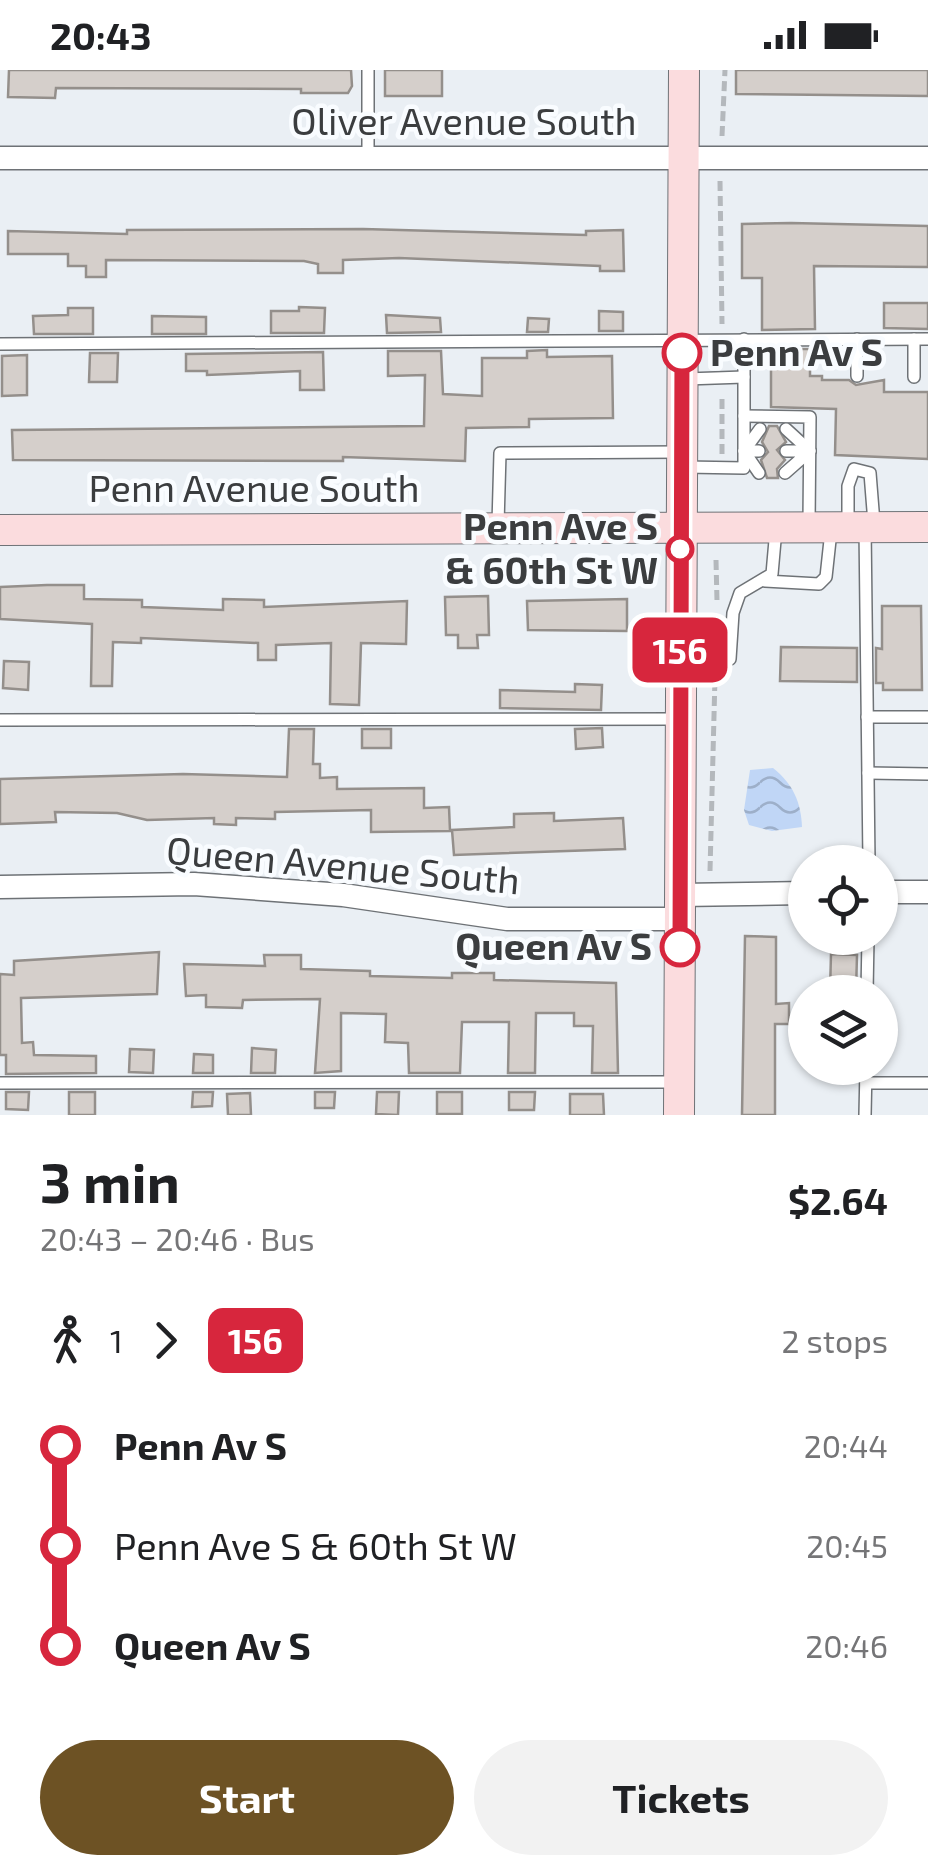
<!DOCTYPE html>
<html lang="en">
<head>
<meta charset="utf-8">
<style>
  :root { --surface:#fff; --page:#f2f2f2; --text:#202124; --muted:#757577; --accent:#6d5224 }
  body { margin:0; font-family:"Exo 2",sans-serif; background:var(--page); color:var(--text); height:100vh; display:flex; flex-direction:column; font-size:38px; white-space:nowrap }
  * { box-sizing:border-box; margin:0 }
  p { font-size:32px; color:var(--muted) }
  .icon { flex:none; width:55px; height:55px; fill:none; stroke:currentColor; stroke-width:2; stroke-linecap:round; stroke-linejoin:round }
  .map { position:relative; height:1045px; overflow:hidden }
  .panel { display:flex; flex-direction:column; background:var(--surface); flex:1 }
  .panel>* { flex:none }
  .badge { padding:0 20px; border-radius:15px; font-size:35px; line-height:65px }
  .controls { position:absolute; left:788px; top:775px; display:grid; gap:20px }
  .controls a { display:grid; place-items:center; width:110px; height:110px; border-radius:50%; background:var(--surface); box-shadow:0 2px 8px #0004; font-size:50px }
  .map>.badge { position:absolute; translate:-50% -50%; box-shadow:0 0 0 5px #fff }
  .legs { display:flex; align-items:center; gap:15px; height:110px; padding:0 40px; font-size:32px }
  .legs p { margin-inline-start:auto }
  .overview { display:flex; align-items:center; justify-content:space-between; height:170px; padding:0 40px }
  h1 { font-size:55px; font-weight:700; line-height:75px }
  .cta { display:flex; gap:20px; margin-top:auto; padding:20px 40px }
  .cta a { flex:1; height:115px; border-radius:60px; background:var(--accent); color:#fff; font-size:40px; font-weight:700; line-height:115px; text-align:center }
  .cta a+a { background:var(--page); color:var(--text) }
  ul { padding:0 40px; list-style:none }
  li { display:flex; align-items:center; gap:35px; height:100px; font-size:38px }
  li i { display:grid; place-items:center; width:15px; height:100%; margin:0 12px; background:currentColor }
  li i::after { content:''; width:25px; height:25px; margin:-12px; border:8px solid; border-radius:50%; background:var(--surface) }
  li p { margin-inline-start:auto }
  li:first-child i { background:linear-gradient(#0000 50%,currentColor 0) }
  li:last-child i { background:linear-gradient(currentColor 50%,#0000 0) }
  .status { display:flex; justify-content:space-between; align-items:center; height:70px; padding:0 50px; background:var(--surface); direction:ltr }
  .status svg { height:28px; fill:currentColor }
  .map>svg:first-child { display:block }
  .water { fill:url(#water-waves) }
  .building { fill:#d5cfcb; stroke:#948f8b; stroke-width:2.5 }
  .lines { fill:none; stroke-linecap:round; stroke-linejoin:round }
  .lane-casing { stroke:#6e7276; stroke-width:14 }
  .street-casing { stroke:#6e7276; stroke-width:25 }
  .secondary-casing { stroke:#6e7276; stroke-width:32 }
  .path { stroke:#b4b8bc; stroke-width:5; stroke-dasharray:10 5; stroke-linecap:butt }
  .lane { stroke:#fff; stroke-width:11 }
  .street { stroke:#fff; stroke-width:22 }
  .secondary { stroke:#fbdcde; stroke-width:30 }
  .line-1-casing { stroke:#fff; stroke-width:22 }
  .line-1 { stroke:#d7263d; stroke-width:15 }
  .stop-1-dot { fill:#fff; stroke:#d7263d; stroke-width:5 }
  .labels { text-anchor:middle; stroke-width:9; stroke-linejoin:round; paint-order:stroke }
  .street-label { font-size:38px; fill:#3b3d3f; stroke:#f9fcff }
  .stop-label { font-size:38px; font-weight:bold; fill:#3b3d3f; stroke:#f9fcff; text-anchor:end }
</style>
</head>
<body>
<div class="status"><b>20:43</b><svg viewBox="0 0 49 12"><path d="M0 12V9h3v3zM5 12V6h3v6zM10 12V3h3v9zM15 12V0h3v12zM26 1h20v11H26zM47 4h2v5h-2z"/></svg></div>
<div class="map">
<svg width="928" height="1045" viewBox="0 0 928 1045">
  <defs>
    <pattern id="water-waves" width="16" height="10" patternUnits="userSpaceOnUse" patternTransform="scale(2.5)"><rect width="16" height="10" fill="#c0d6f6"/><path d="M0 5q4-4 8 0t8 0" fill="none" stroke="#9dafc9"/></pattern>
  </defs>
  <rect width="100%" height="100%" fill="#eaeff4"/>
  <!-- water -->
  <path class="water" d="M773 698C793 714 801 732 802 757L772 761 749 755 744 740 750 700Z"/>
  <!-- building -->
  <g class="building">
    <polygon points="9,0 351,0 352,16 348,23 301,23 301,19 56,18 55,28 8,27"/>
    <rect x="385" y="0" width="57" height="26"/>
    <polygon points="736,0 928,0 928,26 736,24"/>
    <polygon points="791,153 928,156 928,197 814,196 815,259 762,260 762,208 742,208 742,154"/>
    <polygon points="363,159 586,165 586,161 623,160 624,201 600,201 600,196 399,188 343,190 343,203 318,203 318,194 304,191 106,190 106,207 86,207 86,196 68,196 68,184 8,184 8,161 127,164 127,160"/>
    <polygon points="884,233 928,233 928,259 884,258"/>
    <polygon points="299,237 325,238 324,263 271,263 271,241 299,241"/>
    <polygon points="68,238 93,238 93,264 34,264 33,246 68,245"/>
    <polygon points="599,241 623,242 623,261 599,261"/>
    <polygon points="386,245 440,248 441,262 387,263"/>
    <polygon points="152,246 206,247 206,264 152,264"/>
    <polygon points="528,248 549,249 548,262 527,262"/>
    <polygon points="771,279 810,279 810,306 822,306 822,310 849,310 856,315 884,310 884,322 928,322 928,389 835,385 836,339 771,337"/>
    <polygon points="547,280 547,287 612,286 613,348 529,349 529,357 466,358 465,391 343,387 343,391 13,390 12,360 424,356 425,305 388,306 388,281 441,281 443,324 482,326 482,288 527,288 527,281"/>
    <polygon points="323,282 324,320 300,320 300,301 207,305 207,301 186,301 186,284"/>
    <polygon points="90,283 118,283 117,312 89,312"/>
    <polygon points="27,285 27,325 2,326 2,286"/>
    <polygon points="769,356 777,356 786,372 777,380 785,390 777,399 778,408 767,408 761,390 768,382 762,372"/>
    <polygon points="47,515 84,515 84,529 142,530 142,537 223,540 223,529 264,530 264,537 407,531 406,574 361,573 359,635 330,634 331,573 276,575 276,590 258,590 258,573 141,568 141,573 113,572 112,616 91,616 92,554 0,549 0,517"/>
    <polygon points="488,526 489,565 477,565 478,578 458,578 458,565 446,565 445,527"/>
    <polygon points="627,529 627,561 528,560 527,531"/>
    <polygon points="882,536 921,536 922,620 883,620 883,613 876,613 876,578 882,579"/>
    <polygon points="781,577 857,578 857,612 780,611"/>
    <polygon points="4,591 29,592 28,620 3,618"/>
    <polygon points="575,614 602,615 601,640 500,638 500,620 575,622"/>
    <polygon points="602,658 603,677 576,679 575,659"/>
    <polygon points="289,659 314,659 313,694 320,694 320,708 337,707 337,719 424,718 424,738 449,737 450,761 371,762 371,740 275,742 275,749 236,748 236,755 214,754 214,748 147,750 117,743 55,742 56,752 0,754 0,709 183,704 287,707"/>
    <rect x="362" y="659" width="29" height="19"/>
    <polygon points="554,743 554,751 623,748 625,779 454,785 452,760 514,757 514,744"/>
    <polygon points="745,866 776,867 776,934 789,933 789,954 775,954 775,1045 742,1045"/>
    <polygon points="159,882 157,924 21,928 22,973 33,972 34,985 96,986 96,1003 6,1004 6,985 0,985 0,904 14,905 14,891"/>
    <polygon points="831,884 857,885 856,922 830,922"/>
    <polygon points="264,885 301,885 301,899 370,901 370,906 452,908 452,903 494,903 494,910 616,913 618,1003 592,1003 593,956 574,956 574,943 536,943 535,1003 508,1003 509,952 462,952 460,1003 409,1003 408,973 385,972 386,944 341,943 341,1001 315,1003 320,929 243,930 242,938 206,937 206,925 186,926 184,894 265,896"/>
    <polygon points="252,978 276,980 275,1003 251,1003"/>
    <polygon points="130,979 154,980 153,1003 129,1002"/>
    <polygon points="194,984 213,985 213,1003 193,1003"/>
    <polygon points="6,1022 29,1022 28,1040 6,1039"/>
    <rect x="69" y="1022" width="26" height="23"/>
    <polygon points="193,1022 213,1022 212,1036 192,1037"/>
    <polygon points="315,1022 335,1022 334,1038 315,1038"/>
    <polygon points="377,1022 399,1022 398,1045 376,1044"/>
    <rect x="437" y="1022" width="25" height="22"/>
    <polygon points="509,1022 535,1022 534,1040 509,1040"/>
    <polygon points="250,1023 251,1045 228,1045 227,1024"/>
    <polygon points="570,1024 603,1024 604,1045 570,1045"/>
  </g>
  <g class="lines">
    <defs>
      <g id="lane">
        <polyline points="368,0 368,87"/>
        <polyline points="857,269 857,306"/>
        <polyline points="914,269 914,307"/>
        <polyline points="0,274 928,269"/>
        <polyline points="686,309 744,307"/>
        <polyline points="744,346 810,347 809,453"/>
        <polyline points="786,359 810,381"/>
        <polyline points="744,381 760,359"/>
        <polyline points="685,397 744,398 744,269"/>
        <polyline points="759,403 744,381 759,381"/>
        <polyline points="785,403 810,381 786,381"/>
        <polyline points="498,454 500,383 680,382"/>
        <polyline points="848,456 848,416 854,399 870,403 874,453"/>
        <polyline points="865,457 869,792"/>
        <polyline points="765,511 819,514 826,507 831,461"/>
        <polyline points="684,591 730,589 733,543 740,523 772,504 776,459"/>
        <polyline points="867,647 928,647"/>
        <polyline points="0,650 680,649"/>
        <polyline points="868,703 928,704"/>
        <polyline points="867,922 868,868"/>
        <polyline points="0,1013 675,1012"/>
        <polyline points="866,1013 928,1013"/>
        <polyline points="865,1045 866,998"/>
      </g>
      <g id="street">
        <polyline points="0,88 928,88"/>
        <polyline points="0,817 194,814 343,825 507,849 680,849"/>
        <polyline points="880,822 928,822"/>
        <polyline points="680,825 805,823"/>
      </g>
      <g id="secondary">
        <polyline points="0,460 928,457"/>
        <polyline points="679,1045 684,0"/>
      </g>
    </defs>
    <!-- lane casing -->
    <use href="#lane" class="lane-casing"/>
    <!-- street casing -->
    <use href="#street" class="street-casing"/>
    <!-- secondary casing -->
    <use href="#secondary" class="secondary-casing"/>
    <!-- path -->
    <g class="path">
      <polyline points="722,66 725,0"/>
      <polyline points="720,111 722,254"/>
      <polyline points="722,384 722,325"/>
      <polyline points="716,490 717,531"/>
      <polyline points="710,801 715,607"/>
    </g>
    <!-- lane -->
    <use href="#lane" class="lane"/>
    <!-- street -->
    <use href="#street" class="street"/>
    <!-- secondary -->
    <use href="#secondary" class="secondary"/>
  </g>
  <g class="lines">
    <defs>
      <polyline id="line-1" points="680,877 682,283"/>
    </defs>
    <!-- line-1 casing -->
    <use href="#line-1" class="line-1-casing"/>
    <!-- line-1 -->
    <use href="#line-1" class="line-1"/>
  </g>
  <!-- markers -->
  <g class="stop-1-dot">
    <circle cx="682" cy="283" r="18"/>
    <circle cx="680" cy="479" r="12"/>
    <circle cx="680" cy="877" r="18"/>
  </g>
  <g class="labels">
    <!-- street labels -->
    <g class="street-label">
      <text x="464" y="65">Oliver Avenue South</text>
      <text x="254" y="432">Penn Avenue South</text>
      <text transform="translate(343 796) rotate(5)" y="13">Queen Avenue South</text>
    </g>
    <!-- stop labels -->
    <g class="stop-label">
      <text x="710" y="296" text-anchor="start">Penn Av S</text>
      <text x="658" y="470">Penn Ave S<tspan x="658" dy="44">&amp; 60th St W</tspan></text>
      <text x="652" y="890">Queen Av S</text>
    </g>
  </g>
</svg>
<div class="controls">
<a><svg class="icon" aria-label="locate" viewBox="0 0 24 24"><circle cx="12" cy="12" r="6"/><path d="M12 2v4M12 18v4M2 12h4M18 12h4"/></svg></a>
<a><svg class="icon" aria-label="layers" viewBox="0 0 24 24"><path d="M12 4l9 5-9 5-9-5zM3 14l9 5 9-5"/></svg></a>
</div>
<b class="badge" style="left:680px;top:580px;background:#d7263d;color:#fff">156</b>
</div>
<section class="panel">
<div class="overview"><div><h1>3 min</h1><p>20:43 – 20:46 · Bus</p></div><b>$2.64</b></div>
<div class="legs"><svg class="icon" aria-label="walk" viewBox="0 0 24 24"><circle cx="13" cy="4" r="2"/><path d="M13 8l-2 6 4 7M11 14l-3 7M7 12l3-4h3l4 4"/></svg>1<svg class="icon" aria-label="forward" viewBox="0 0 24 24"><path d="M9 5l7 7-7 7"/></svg><b class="badge" style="background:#d7263d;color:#fff">156</b><p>2 stops</p></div>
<ul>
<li><i style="color:#d7263d"></i><b>Penn Av S</b><p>20:44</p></li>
<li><i style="color:#d7263d"></i><span>Penn Ave S &amp; 60th St W</span><p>20:45</p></li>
<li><i style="color:#d7263d"></i><b>Queen Av S</b><p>20:46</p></li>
</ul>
<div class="cta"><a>Start</a><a>Tickets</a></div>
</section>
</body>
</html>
